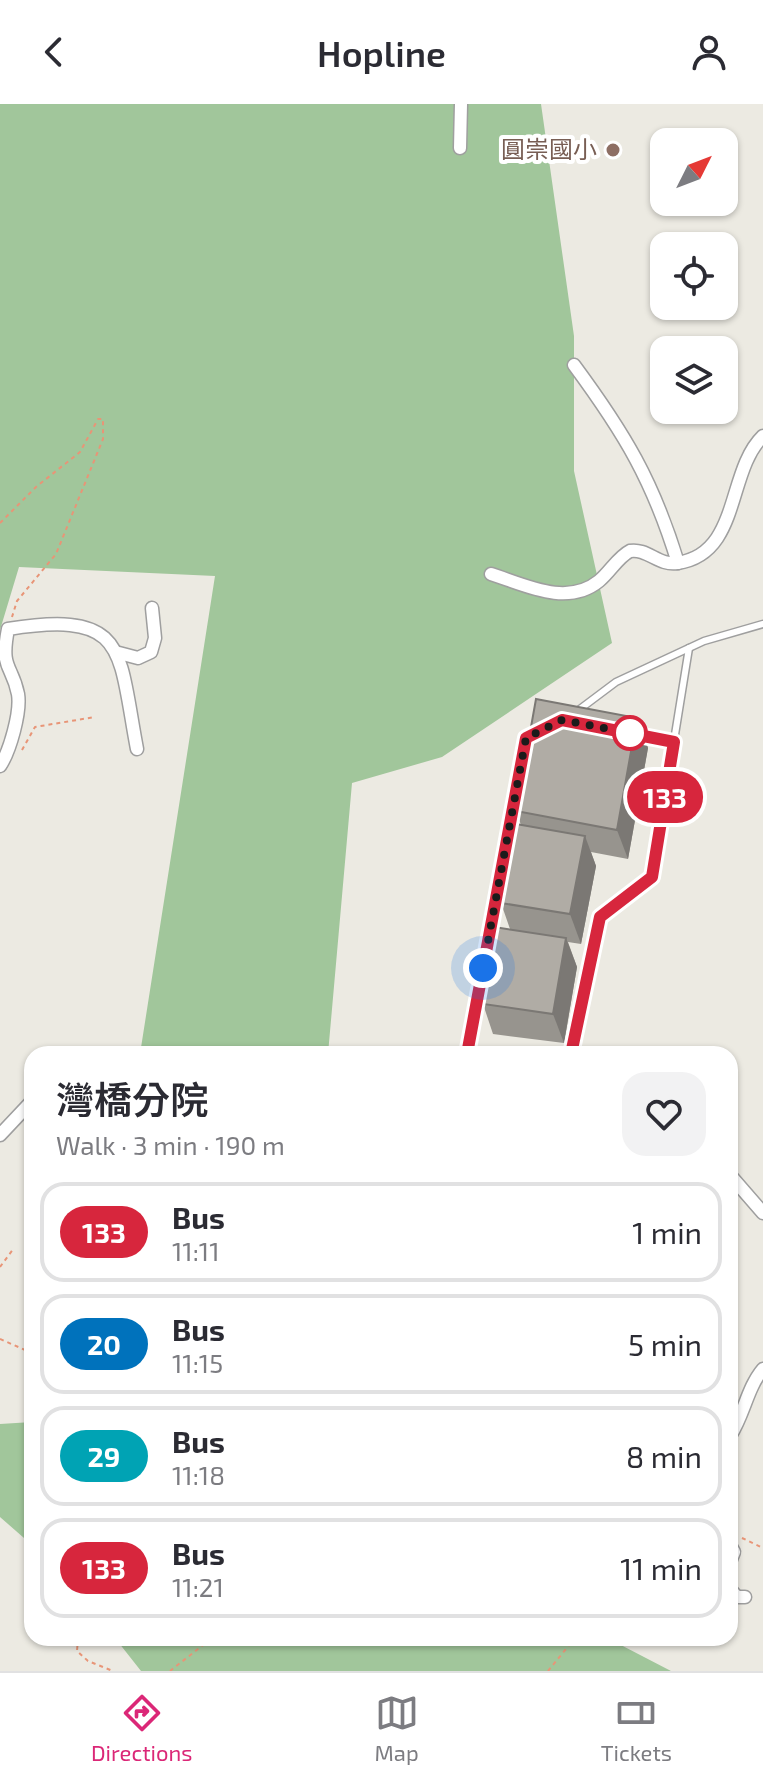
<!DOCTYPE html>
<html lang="en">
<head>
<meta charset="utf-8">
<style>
  :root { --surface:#fff; --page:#f2f2f3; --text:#2b2b33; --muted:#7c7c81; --line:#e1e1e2; --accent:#db2777 }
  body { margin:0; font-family:"Exo 2","Noto Sans TC",sans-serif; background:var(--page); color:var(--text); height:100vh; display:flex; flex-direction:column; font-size:30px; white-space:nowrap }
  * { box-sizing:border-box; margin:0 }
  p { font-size:26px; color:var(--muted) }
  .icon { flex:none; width:44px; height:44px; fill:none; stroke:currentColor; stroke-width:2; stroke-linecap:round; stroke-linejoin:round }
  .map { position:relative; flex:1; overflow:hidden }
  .panel { position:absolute; left:24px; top:942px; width:714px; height:600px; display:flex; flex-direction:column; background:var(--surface); border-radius:24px; box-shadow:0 2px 6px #0004 }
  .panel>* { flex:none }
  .badge { padding:0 16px; border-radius:26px; font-size:28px; line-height:52px }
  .needle { width:52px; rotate:48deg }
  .tools { position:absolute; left:650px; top:24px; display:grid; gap:16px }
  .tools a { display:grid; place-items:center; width:88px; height:88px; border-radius:16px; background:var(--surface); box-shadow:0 2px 6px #0004; font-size:40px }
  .you { position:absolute; width:40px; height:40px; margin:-20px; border:6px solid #fff; border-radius:50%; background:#1a73e8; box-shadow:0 0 0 12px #1a73e833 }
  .map>.badge { position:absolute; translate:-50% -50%; box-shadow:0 0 0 4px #fff }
  .round { display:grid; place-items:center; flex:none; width:84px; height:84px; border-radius:24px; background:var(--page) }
  .headline { display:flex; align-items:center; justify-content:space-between; height:136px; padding:0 32px }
  h1 { font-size:38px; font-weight:600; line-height:60px }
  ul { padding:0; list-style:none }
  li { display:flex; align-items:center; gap:24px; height:100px; margin:0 16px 12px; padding:0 16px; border:4px solid var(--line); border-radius:24px }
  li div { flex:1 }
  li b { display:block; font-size:30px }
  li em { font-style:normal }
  li .badge { min-width:88px; font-weight:700; text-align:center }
  header { display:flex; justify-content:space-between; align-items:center; height:104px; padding:0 32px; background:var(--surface); font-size:36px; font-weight:600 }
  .menu { display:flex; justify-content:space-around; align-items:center; height:112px; border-top:2px solid var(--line); background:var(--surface); font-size:22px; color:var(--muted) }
  .menu a { display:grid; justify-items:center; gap:4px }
  .menu .current { color:var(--accent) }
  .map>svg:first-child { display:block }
  .forest { fill:#a1c69b }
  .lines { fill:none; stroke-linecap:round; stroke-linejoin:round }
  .service-casing { stroke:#9f9f9f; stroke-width:9 }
  .minor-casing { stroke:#9f9f9f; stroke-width:15 }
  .path { stroke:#e89577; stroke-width:2; stroke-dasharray:4 4; stroke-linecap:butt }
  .service { stroke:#fff; stroke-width:6 }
  .minor { stroke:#fff; stroke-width:12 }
  .wall { fill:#97948e }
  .shaded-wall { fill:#7b7874 }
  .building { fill:#b0aca5; stroke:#7b7874; stroke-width:2 }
  .line-casing { stroke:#fff; stroke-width:18 }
  .line { stroke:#d7263d; stroke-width:12 }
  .walk { stroke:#1b1b1b; stroke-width:8; stroke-dasharray:0 14.4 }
  .education-dot { fill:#8d6e63; stroke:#fff; stroke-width:3 }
  .stop-dot { fill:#fff; stroke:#d7263d; stroke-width:4 }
  .labels { text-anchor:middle; stroke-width:8; stroke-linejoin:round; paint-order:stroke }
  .education-label { font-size:24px; fill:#785e54; stroke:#fff; text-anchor:end }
</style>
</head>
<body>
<header><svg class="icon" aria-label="back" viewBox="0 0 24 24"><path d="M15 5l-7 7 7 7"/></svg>Hopline<svg class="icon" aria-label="person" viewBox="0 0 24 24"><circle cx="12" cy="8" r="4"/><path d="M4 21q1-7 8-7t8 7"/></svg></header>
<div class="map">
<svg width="763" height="1567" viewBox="0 0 763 1567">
  <rect width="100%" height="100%" fill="#eceae2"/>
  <!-- forest -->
  <g class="forest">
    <polygon points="0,0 541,0 574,232 574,367 612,539 442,653 352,679 328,950 140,950 215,472 19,463 0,526"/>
    <polygon points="32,1318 32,1441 0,1413 0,1320"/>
    <polygon points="115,1534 616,1534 617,1539 671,1567 141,1567"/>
  </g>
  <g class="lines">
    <defs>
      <g id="service">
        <polyline points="576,608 616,578 704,537 763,520"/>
        <polyline points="636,630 674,638"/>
        <polyline points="467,950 526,634 534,630"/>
        <polyline points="571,950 600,813 652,773 689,544"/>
      </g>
      <g id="minor">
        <polyline points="460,44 461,0"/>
        <path d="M574 261C625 330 653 377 678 459"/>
        <path d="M491 470C525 481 567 503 599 477 610 468 618 453 630 447 647 444 659 462 677 459 741 450 726 368 763 332"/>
        <polyline points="119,549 138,554 151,548 155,534 152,504"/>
        <path d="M0 662C10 647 21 608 18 590 12 560 0 566 8 525 128 506 118 545 137 645"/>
        <polyline points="0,1031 32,997"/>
        <polyline points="730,1071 763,1109"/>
        <path d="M730 1332C744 1311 747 1284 763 1265"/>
        <polyline points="730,1441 734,1448 730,1458"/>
        <polyline points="730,1485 737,1493 745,1493"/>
      </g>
    </defs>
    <!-- service casing -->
    <use href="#service" class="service-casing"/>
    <!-- minor casing -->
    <use href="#minor" class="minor-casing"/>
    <!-- path -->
    <g class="path">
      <polyline points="0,419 36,383 80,348 98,315 103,315 103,335 56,450 17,497 12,513"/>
      <polyline points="22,646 35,623 95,613"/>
      <polyline points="0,1163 14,1144"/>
      <polyline points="0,1235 32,1249"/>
      <polyline points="742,1434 763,1444"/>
      <polyline points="78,1534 77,1547 88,1557 113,1567"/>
      <polyline points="170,1567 212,1534"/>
      <polyline points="548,1567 575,1534"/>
    </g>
    <!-- service -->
    <use href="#service" class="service"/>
    <!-- minor -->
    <use href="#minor" class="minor"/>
  </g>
  <!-- wall -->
  <polygon class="wall" points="637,614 648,644 628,755 591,748 596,762 581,840 568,838 577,863 564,939 493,930 483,900 510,825 501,799 521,721 516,707"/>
  <!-- shaded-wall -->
  <g class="shaded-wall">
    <polygon points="637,614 648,644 628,755 617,726"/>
    <polygon points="585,732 596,762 581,840 570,810"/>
    <polygon points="566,834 577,863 564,939 553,910"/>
  </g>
  <!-- building -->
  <g class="building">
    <polygon points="536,595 637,614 617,726 516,707"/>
    <polygon points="516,720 585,732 570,810 501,799"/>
    <polygon points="494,823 566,834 553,910 483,900"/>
  </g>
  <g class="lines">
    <defs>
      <polyline id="line" points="467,950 526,634 562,616 674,638 652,773 600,813 571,950"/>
    </defs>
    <!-- line casing -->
    <use href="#line" class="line-casing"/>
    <!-- line -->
    <use href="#line" class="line"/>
    <!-- walk -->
    <polyline class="walk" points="483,864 526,634 562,616 630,629"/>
  </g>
  <!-- markers -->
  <circle class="education-dot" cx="613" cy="46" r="8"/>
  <circle class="stop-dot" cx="630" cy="629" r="16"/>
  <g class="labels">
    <!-- education labels -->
    <g class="education-label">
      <text x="597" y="54">圓崇國小</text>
    </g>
  </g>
</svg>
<div class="tools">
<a><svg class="needle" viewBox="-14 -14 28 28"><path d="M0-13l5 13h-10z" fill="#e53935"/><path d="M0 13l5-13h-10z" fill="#7c7c81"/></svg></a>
<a><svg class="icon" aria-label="locate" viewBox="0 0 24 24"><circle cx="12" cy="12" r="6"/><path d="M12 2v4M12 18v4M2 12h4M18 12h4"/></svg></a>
<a><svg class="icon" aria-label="layers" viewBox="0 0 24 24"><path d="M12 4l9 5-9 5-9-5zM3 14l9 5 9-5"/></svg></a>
</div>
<div class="you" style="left:483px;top:864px"></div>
<b class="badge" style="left:665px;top:693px;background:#d7263d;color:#fff">133</b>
<section class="panel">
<div class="headline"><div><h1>灣橋分院</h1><p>Walk · 3 min · 190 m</p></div><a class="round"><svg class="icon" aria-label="heart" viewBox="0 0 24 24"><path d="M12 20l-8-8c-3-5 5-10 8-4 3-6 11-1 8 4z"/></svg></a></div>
<ul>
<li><span class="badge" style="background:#d7263d;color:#fff">133</span><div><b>Bus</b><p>11:11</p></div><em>1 min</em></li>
<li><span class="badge" style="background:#0072bc;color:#fff">20</span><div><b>Bus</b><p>11:15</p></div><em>5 min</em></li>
<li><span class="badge" style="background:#00a3b4;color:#fff">29</span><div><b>Bus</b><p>11:18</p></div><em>8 min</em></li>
<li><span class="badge" style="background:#d7263d;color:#fff">133</span><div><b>Bus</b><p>11:21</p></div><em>11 min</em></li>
</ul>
</section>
</div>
<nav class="menu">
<a class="current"><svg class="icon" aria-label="directions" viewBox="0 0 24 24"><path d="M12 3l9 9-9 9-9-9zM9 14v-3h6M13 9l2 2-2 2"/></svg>Directions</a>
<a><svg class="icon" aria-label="map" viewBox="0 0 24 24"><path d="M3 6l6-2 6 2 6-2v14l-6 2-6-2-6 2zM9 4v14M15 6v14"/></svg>Map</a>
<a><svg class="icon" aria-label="tickets" viewBox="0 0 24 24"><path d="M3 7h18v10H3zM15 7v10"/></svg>Tickets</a>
</nav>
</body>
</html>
